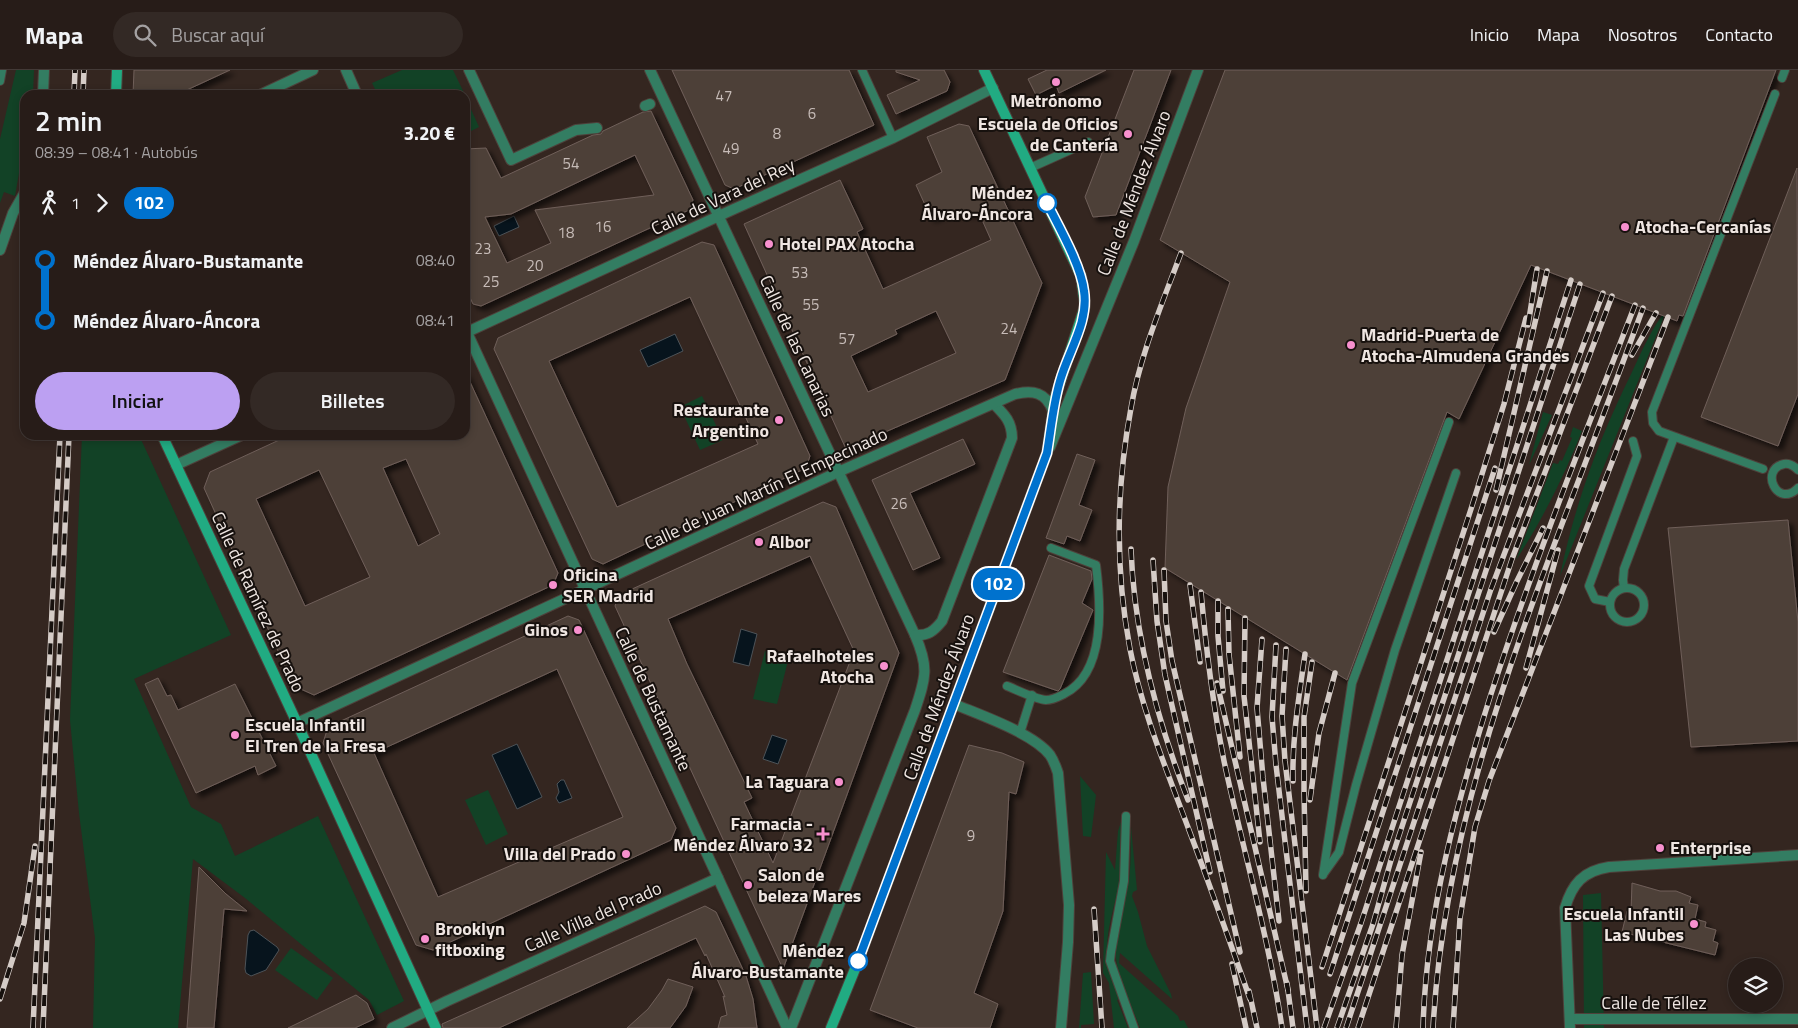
<!DOCTYPE html>
<html lang="es">
<head>
<meta charset="utf-8">
<style>
  :root { --surface:#271c18; --page:#332925; --text:#f1f3f6; --muted:#a4a1a2; --line:#433a37; --accent:#bca0f2 }
  body { margin:0; font-family:"Titillium Web",sans-serif; background:var(--page); color:var(--text); height:100vh; display:flex; flex-direction:column; font-size:19px; white-space:nowrap }
  * { box-sizing:border-box; margin:0 }
  p { font-size:16px; color:var(--muted) }
  .icon { flex:none; width:28px; height:28px; fill:none; stroke:currentColor; stroke-width:2; stroke-linecap:round; stroke-linejoin:round }
  .map { position:relative; flex:1; overflow:hidden }
  .sheet { position:absolute; left:20px; top:20px; width:450px; height:350px; display:flex; flex-direction:column; background:var(--surface); border-radius:15px; box-shadow:0 2px 8px #0003,0 0 0 1px var(--line) }
  .sheet>* { flex:none }
  .badge { padding:0 10px; border-radius:16px; font-size:18px; line-height:32px }
  .fabs { position:absolute; left:1728px; top:888px; display:grid; gap:10px }
  .fabs a { display:grid; place-items:center; width:55px; height:55px; border-radius:50%; background:var(--surface); box-shadow:0 2px 8px #0003,0 0 0 1px var(--line); font-size:25px }
  .map>.badge { position:absolute; translate:-50% -50%; box-shadow:0 0 0 2px #fff }
  .legs { display:flex; align-items:center; gap:8px; height:55px; padding:0 15px; font-size:16px }
  .legs p { margin-inline-start:auto }
  .head { display:flex; align-items:center; justify-content:space-between; height:85px; padding:0 15px }
  h1 { font-size:28px; font-weight:600; line-height:38px }
  .primary-button { display:flex; gap:10px; margin-top:auto; padding:10px 15px }
  .primary-button a { flex:1; height:58px; border-radius:30px; background:var(--accent); color:#111; font-size:20px; font-weight:600; line-height:58px; text-align:center }
  .primary-button a+a { background:var(--page); color:var(--text) }
  ul { padding:0 15px; list-style:none }
  li { display:flex; align-items:center; gap:18px; height:60px; font-size:19px }
  li i { display:grid; place-items:center; width:8px; height:100%; margin:0 6px; background:currentColor }
  li i::after { content:''; width:12px; height:12px; margin:-6px; border:4px solid; border-radius:50%; background:var(--surface) }
  li p { margin-inline-start:auto }
  li:first-child i { background:linear-gradient(#0000 50%,currentColor 0) }
  li:last-child i { background:linear-gradient(currentColor 50%,#0000 0) }
  header { display:flex; align-items:center; gap:30px; box-sizing:border-box; height:70px; padding:0 25px; background:var(--surface); border-bottom:1px solid var(--line) }
  header strong { font-size:24px }
  nav { display:flex; gap:28px; margin-inline-start:auto; font-size:18px }
  .search { width:350px; height:45px; background:var(--page); display:flex; align-items:center; gap:12px; box-sizing:border-box; padding:0 18px; border-radius:28px; color:var(--muted); font-size:19px }
  .map>svg:first-child { display:block }
  .green { fill:#124226 }
  .water { fill:#07141d; stroke:#4d5358 }
  .building { fill:#4e4039; stroke:#6f5f59; fill-rule:evenodd; filter:url(#shadow) }
  .lines { fill:none; stroke-linecap:round; stroke-linejoin:round }
  .service-casing { stroke:#4e413b; stroke-width:10 }
  .pedestrian-casing { stroke:#4e413b; stroke-width:12 }
  .minor-casing { stroke:#4e413b; stroke-width:12 }
  .tertiary-casing { stroke:#4e413b; stroke-width:12 }
  .secondary-casing { stroke:#4e413b; stroke-width:12 }
  .service { stroke:#337d62; stroke-width:8 }
  .pedestrian { stroke:#337d62; stroke-width:10 }
  .minor { stroke:#337d62; stroke-width:10 }
  .tertiary { stroke:#337d62; stroke-width:10 }
  .secondary { stroke:#21ab82; stroke-width:10 }
  .rail-casing { stroke:#d5ccc7; stroke-width:5.5 }
  .rail { stroke:#17110e; stroke-width:4; stroke-dasharray:11; stroke-linecap:butt }
  .line-1-casing { stroke:#fff; stroke-width:11 }
  .line-1 { stroke:#0072ce; stroke-width:8 }
  .poi-dot { fill:#f790ce; stroke:#17110e; stroke-width:2 }
  .stop-1-dot { fill:#fff; stroke:#0072ce; stroke-width:2.5 }
  .labels { text-anchor:middle; stroke-width:4; stroke-linejoin:round; paint-order:stroke }
  .number-label { font-size:15px; fill:#c7bcb8 }
  .poi-label { font-size:18px; font-weight:bold; fill:#efe6e2; stroke:#17110e; text-anchor:start }
  .stop-label { font-size:18px; font-weight:bold; fill:#efe6e2; stroke:#17110e; text-anchor:end }
  .street-label { font-size:18px; fill:#efe6e2; stroke:#17110e }
</style>
</head>
<body>
<header>
<strong>Mapa</strong>
<div class="search"><svg class="icon" aria-label="search" viewBox="0 0 24 24"><circle cx="10" cy="10" r="6"/><path d="M15 15l6 6"/></svg>Buscar aquí</div>
<nav><a>Inicio</a><a>Mapa</a><a>Nosotros</a><a>Contacto</a></nav>
</header>
<div class="map">
<svg width="1798" height="958" viewBox="0 0 1798 958">
  <defs>
    <filter id="shadow"><feDropShadow dx="4.5" dy="4.5" stdDeviation="2.5" flood-color="#0009"/></filter>
  </defs>
  <rect width="100%" height="100%" fill="#342620"/>
  <!-- green -->
  <g class="green">
    <polygon points="16,0 34,0 33,25 25,25 25,69 15,126 4,122 0,133 0,69"/>
    <polygon points="402,0 453,0 465,25 378,25 372,13"/>
    <polygon points="465,26 479,57 465,64"/>
    <path d="M1667 239 1560 506C1575 433 1599 369 1632 302 1642 281 1652 257 1667 239Z"/>
    <polygon points="702,326 723,370 700,380 680,337"/>
    <polygon points="1543,342 1552,345 1529,395"/>
    <path d="M1573 357 1582 361C1564 406 1543 449 1516 490L1553 393 1558 394 1560 390 1562 391 1572 368 1570 367Z"/>
    <polygon points="82,365 139,365 231,565 134,609 191,737 221,754 235,786 318,746 404,931 377,945 369,930 245,828 193,789 178,958 93,958 95,868 79,743 70,650"/>
    <polygon points="765,581 789,587 777,634 753,629"/>
    <polygon points="1080,706 1096,725 1091,767 1083,766"/>
    <polygon points="488,720 508,764 486,775 465,730"/>
    <path d="M1121 752C1122 773 1123 794 1119 814 1115 836 1104 865 1108 887 1110 901 1116 915 1120 928L1117 930 1128 958H1114L1109 913 1103 903 1106 782 1115 800 1118 761Z"/>
    <path d="M1131 757 1137 820 1133 822 1132 826 1138 842 1147 876 1171 924 1172 929 1120 883 1119 893 1178 946 1180 951 1184 950 1188 958H1140C1133 939 1118 909 1116 889 1114 868 1125 836 1128 814 1132 795 1130 776 1131 757Z"/>
    <polygon points="1601,823 1604,958 1584,958 1583,825"/>
    <polygon points="291,878 333,908 317,930 275,900"/>
    <polygon points="1091,902 1094,954 1081,955 1081,958 1079,958 1083,903"/>
  </g>
  <!-- water -->
  <g class="water">
    <polygon points="514,146 519,157 499,166 494,156"/>
    <polygon points="675,264 683,281 648,297 640,280"/>
    <polygon points="741,559 757,564 749,596 733,592"/>
    <polygon points="772,665 787,670 778,694 763,689"/>
    <polygon points="517,674 542,727 517,739 492,685"/>
    <polygon points="561,710 564,710 572,728 559,733 556,728 559,722 557,714"/>
    <polygon points="254,860 277,877 279,880 266,900 251,906 246,903 245,899 248,865 250,861"/>
  </g>
  <!-- building -->
  <g class="building">
    <polygon points="134,0 230,0 176,25 133,25"/>
    <polygon points="672,0 849,0 874,55 734,119 725,115"/>
    <polygon points="896,0 944,0 950,12 947,21 896,44 887,25 920,10 896,2"/>
    <polygon points="1047,0 1106,0 1059,23 1056,15 1036,25 1028,9"/>
    <polygon points="1134,0 1171,0 1116,145 1093,147 1085,127"/>
    <polygon points="1225,0 1776,0 1683,246 1679,245 1677,251 1531,195 1459,349 1447,342 1347,610 1165,498 1168,417 1186,338 1230,212 1160,170"/>
    <path d="M651 41 693 130 689 140 481 236 473 234 465 217V79L486 78 501 108 593 65 601 64 603 61 643 42ZM635 85 654 125 535 140 551 173 507 193 485 147 511 144Z"/>
    <path d="M959 54 969 56 1042 213 1005 310 846 379 744 154 840 110 863 159 857 162 883 219 991 170 979 143H942L931 148 916 115 942 102 927 67ZM936 241 956 283 868 322 851 286 897 264 895 260Z"/>
    <polygon points="1797,98 1798,324 1778,376 1701,347"/>
    <path d="M702 172 714 175 810 386 806 398 603 494 592 489 494 279 498 268ZM690 227 758 374 617 437 549 291Z"/>
    <path d="M465 301 558 503 553 515 314 625 294 616 204 418 210 402 290 365H465ZM406 389 440 464 418 476 383 398ZM319 400 370 507 305 536 256 429Z"/>
    <polygon points="963,369 975,394 910,423 940,488 913,500 872,410"/>
    <polygon points="1077,384 1095,390 1079,435 1092,440 1080,471 1067,466 1064,474 1046,468"/>
    <path d="M823 432 836 437 899 583 783 899 615 536 619 525ZM810 486 854 581 773 793 744 732 752 728 687 594 668 549Z"/>
    <polygon points="1788,450 1798,552 1798,671 1691,677 1668,458"/>
    <polygon points="1049,485 1091,501 1092,509 1082,533 1093,540 1060,619 1058,621 1003,602"/>
    <path d="M568 546 579 550 676 758 671 770 433 880 416 875 323 673 328 657ZM557 599 623 747 438 827 374 683Z"/>
    <polygon points="158,608 167,626 171,625 178,640 235,614 276,696 258,705 255,696 196,723 145,614"/>
    <polygon points="969,675 1002,683 1024,692 1016,724 1009,722 1003,841 974,923 998,934 990,958 918,958 870,940"/>
    <polygon points="199,797 226,824 247,841 224,839 214,958 187,958"/>
    <polygon points="1632,813 1660,821 1676,821 1691,827 1689,833 1698,835 1695,849 1706,852 1705,857 1716,860 1713,871 1718,873 1715,885 1622,862 1627,841 1631,842"/>
    <polygon points="705,836 716,842 746,906 753,929 757,958 718,958 721,947 727,945 723,926 725,927 706,884 705,886 696,868 499,958 443,958 442,954"/>
    <polygon points="668,909 693,917 686,936 673,954 670,958 627,958 648,939 662,920"/>
    <polygon points="356,925 367,933 374,949 355,958 288,958"/>
  </g>
  <g class="lines">
    <defs>
      <g id="service">
        <polyline points="862,0 893,68"/>
        <polyline points="1782,8 1785,0"/>
        <polyline points="0,11 2,0"/>
        <polyline points="1030,98 1088,72"/>
        <polyline points="1763,399 1659,361 1653,353 1652,342 1775,24"/>
        <path d="M1798 400C1794 396 1790 393 1784 394 1759 399 1777 439 1798 418"/>
        <polyline points="1624,518 1623,510 1624,499 1674,367"/>
        <circle cx="1627" cy="535" r="17"/>
        <polyline points="1610,532 1595,529 1589,516 1637,386 1633,371"/>
        <path d="M1007 616C1017 620 1035 629 1046 630 1053 630 1058 627 1064 624 1106 603 1101 535 1096 495L1051 478"/>
        <polyline points="1020,663 1032,625"/>
        <polyline points="1126,746 1124,811 1111,882 1110,891 1134,958"/>
        <polyline points="1324,803 1339,782 1356,715 1395,580 1456,403"/>
        <polyline points="1323,805 1352,613 1449,352"/>
      </g>
      <g id="pedestrian">
        <polyline points="469,0 511,90 576,60 597,58"/>
        <polyline points="645,36 650,34"/>
        <polyline points="1570,949 1798,949"/>
      </g>
      <g id="minor">
        <polyline points="346,0 357,25"/>
        <path d="M650 0 915 565C928 566 934 561 942 551L1012 368C1012 352 1005 345 994 334"/>
        <polyline points="43,25 44,0"/>
        <polyline points="0,180 13,143 25,122"/>
        <polyline points="465,258 787,958"/>
        <polyline points="465,263 734,139 893,68 993,18"/>
        <polyline points="1050,377 1134,171 1198,0"/>
        <polyline points="176,395 242,365"/>
        <path d="M954 634C980 645 1033 663 1050 685 1054 691 1056 697 1058 703L1069 835 1068 872 1061 958"/>
        <path d="M297 653 838 402 1015 324C1033 320 1046 322 1053 341"/>
        <polyline points="392,958 447,931 718,808"/>
        <path d="M1570 958 1565 838C1572 814 1583 801 1609 797L1798 785"/>
      </g>
      <g id="tertiary">
        <polyline points="260,25 313,0"/>
        <path d="M791 958 915 640C926 607 929 597 915 565"/>
      </g>
      <g id="secondary">
        <polyline points="116,25 117,0"/>
        <polyline points="162,365 297,653 436,958"/>
        <polyline points="831,958 857,894 1047,383 1055,328 1085,236 1081,206 984,0"/>
      </g>
    </defs>
    <!-- service casing -->
    <use href="#service" class="service-casing"/>
    <!-- pedestrian casing -->
    <use href="#pedestrian" class="pedestrian-casing"/>
    <!-- minor casing -->
    <use href="#minor" class="minor-casing"/>
    <!-- tertiary casing -->
    <use href="#tertiary" class="tertiary-casing"/>
    <!-- secondary casing -->
    <use href="#secondary" class="secondary-casing"/>
    <!-- service -->
    <use href="#service" class="service"/>
    <!-- pedestrian -->
    <use href="#pedestrian" class="pedestrian"/>
    <!-- minor -->
    <use href="#minor" class="minor"/>
    <!-- tertiary -->
    <use href="#tertiary" class="tertiary"/>
    <!-- secondary -->
    <use href="#secondary" class="secondary"/>
    <defs>
      <g id="rail">
        <polyline points="74,25 75,0"/>
        <polyline points="83,25 84,0"/>
        <path d="M1181 183C1162 234 1140 285 1131 338 1116 418 1115 499 1130 579 1142 641 1167 701 1189 760 1210 816 1230 872 1250 929"/>
        <polyline points="1528,255 1537,199"/>
        <polyline points="1632,285 1656,243"/>
        <polyline points="1496,420 1547,201"/>
        <path d="M1131 479C1134 565 1157 650 1188 730"/>
        <polyline points="1153,490 1157,551 1165,605 1210,802"/>
        <polyline points="1164,500 1166,551 1172,591 1240,882"/>
        <polyline points="1190,515 1200,592"/>
        <path d="M1201 522C1206 579 1213 635 1224 691 1243 780 1269 868 1282 958"/>
        <polyline points="1218,531 1218,566 1223,621"/>
        <polyline points="1228,539 1229,584 1240,687"/>
        <polyline points="1245,548 1244,626 1260,772"/>
        <polyline points="1494,562 1517,511 1543,458"/>
        <polyline points="1262,569 1257,638 1263,708 1279,851"/>
        <polyline points="1276,575 1272,647 1276,695 1307,958"/>
        <polyline points="1286,579 1282,646 1285,691 1317,958"/>
        <polyline points="1526,598 1558,480"/>
        <polyline points="1217,613 1288,920"/>
        <path d="M1293 711C1292 668 1299 626 1305 584"/>
        <polyline points="1310,730 1319,663 1335,603"/>
        <polyline points="1306,821 1304,722 1304,647 1312,592"/>
        <polyline points="1094,839 1102,958"/>
        <polyline points="1232,894 1246,958"/>
        <polyline points="1322,897 1471,439 1504,334 1526,248"/>
        <polyline points="1330,904 1495,398"/>
        <polyline points="1287,913 1293,958"/>
        <polyline points="1249,921 1257,958"/>
        <polyline points="0,929 24,853 35,776"/>
        <polyline points="33,958 60,365"/>
        <polyline points="43,958 69,365"/>
        <polyline points="1324,958 1361,853 1571,210"/>
        <polyline points="1337,958 1373,854 1391,790 1580,214"/>
        <polyline points="1346,958 1491,519 1603,223"/>
        <polyline points="1358,958 1512,489 1612,226"/>
        <polyline points="1396,958 1402,885 1421,782"/>
        <path d="M1423 958C1426 844 1457 732 1491 624 1534 492 1585 364 1635 235"/>
        <path d="M1433 958C1443 775 1505 603 1570 433 1595 368 1619 303 1643 238"/>
        <polyline points="1453,958 1460,848 1475,757 1489,711 1668,247"/>
      </g>
    </defs>
    <!-- rail casing -->
    <use href="#rail" class="rail-casing"/>
    <!-- rail -->
    <use href="#rail" class="rail"/>
  </g>
  <g class="lines">
    <defs>
      <path id="line-1" d="M858 891 1047 383C1051 359 1053 335 1060 311 1068 282 1089 252 1084 221 1081 195 1059 157 1047 133"/>
    </defs>
    <!-- line-1 casing -->
    <use href="#line-1" class="line-1-casing"/>
    <!-- line-1 -->
    <use href="#line-1" class="line-1"/>
  </g>
  <!-- markers -->
  <g class="poi-dot">
    <circle cx="1056" cy="12" r="5"/>
    <circle cx="1128" cy="64" r="5"/>
    <circle cx="1625" cy="157" r="5"/>
    <circle cx="769" cy="174" r="5"/>
    <circle cx="1351" cy="275" r="5"/>
    <circle cx="779" cy="350" r="5"/>
    <circle cx="759" cy="472" r="5"/>
    <circle cx="553" cy="515" r="5"/>
    <circle cx="578" cy="560" r="5"/>
    <circle cx="884" cy="596" r="5"/>
    <circle cx="235" cy="665" r="5"/>
    <circle cx="839" cy="712" r="5"/>
    <path d="M820.5 756.5h5v5h5v5h-5v5h-5v-5h-5v-5h5z"/>
    <circle cx="1660" cy="778" r="5"/>
    <circle cx="626" cy="784" r="5"/>
    <circle cx="748" cy="815" r="5"/>
    <circle cx="1694" cy="854" r="5"/>
    <circle cx="425" cy="869" r="5"/>
  </g>
  <g class="stop-1-dot">
    <circle cx="1047" cy="133" r="9"/>
    <circle cx="858" cy="891" r="9"/>
  </g>
  <g class="labels">
    <!-- number labels -->
    <g class="number-label">
      <text x="724" y="31">47</text>
      <text x="812" y="49">6</text>
      <text x="777" y="69">8</text>
      <text x="731" y="84">49</text>
      <text x="571" y="99">54</text>
      <text x="603" y="162">16</text>
      <text x="566" y="168">18</text>
      <text x="483" y="184">23</text>
      <text x="535" y="201">20</text>
      <text x="800" y="208">53</text>
      <text x="491" y="217">25</text>
      <text x="811" y="240">55</text>
      <text x="1009" y="264">24</text>
      <text x="847" y="274">57</text>
      <text x="899" y="439">26</text>
      <text x="971" y="771">9</text>
    </g>
    <!-- poi labels -->
    <g class="poi-label">
      <text x="1056" y="37" text-anchor="middle">Metrónomo</text>
      <text x="1118" y="60" text-anchor="end">Escuela de Oficios<tspan x="1118" dy="21">de Cantería</tspan></text>
      <text x="1635" y="163">Atocha-Cercanías</text>
      <text x="779" y="180">Hotel PAX Atocha</text>
      <text x="1361" y="271">Madrid-Puerta de<tspan x="1361" dy="21">Atocha-Almudena Grandes</tspan></text>
      <text x="769" y="346" text-anchor="end">Restaurante<tspan x="769" dy="21">Argentino</tspan></text>
      <text x="769" y="478">Albor</text>
      <text x="563" y="511">Oficina<tspan x="563" dy="21">SER Madrid</tspan></text>
      <text x="568" y="566" text-anchor="end">Ginos</text>
      <text x="874" y="592" text-anchor="end">Rafaelhoteles<tspan x="874" dy="21">Atocha</tspan></text>
      <text x="245" y="661">Escuela Infantil<tspan x="245" dy="21">El Tren de la Fresa</tspan></text>
      <text x="829" y="718" text-anchor="end">La Taguara</text>
      <text x="813" y="760" text-anchor="end">Farmacia -<tspan x="813" dy="21">Méndez Álvaro 32</tspan></text>
      <text x="1670" y="784">Enterprise</text>
      <text x="616" y="790" text-anchor="end">Villa del Prado</text>
      <text x="758" y="811">Salon de<tspan x="758" dy="21">beleza Mares</tspan></text>
      <text x="1684" y="850" text-anchor="end">Escuela Infantil<tspan x="1684" dy="21">Las Nubes</tspan></text>
      <text x="435" y="865">Brooklyn<tspan x="435" dy="21">fitboxing</tspan></text>
    </g>
    <!-- stop labels -->
    <g class="stop-label">
      <text x="1033" y="129">Méndez<tspan x="1033" dy="21">Álvaro-Áncora</tspan></text>
      <text x="844" y="887">Méndez<tspan x="844" dy="21">Álvaro-Bustamante</tspan></text>
    </g>
    <!-- street labels -->
    <g class="street-label">
      <text transform="translate(1134 123) rotate(-69)" y="6">Calle de Méndez Álvaro</text>
      <text transform="translate(723 127) rotate(-25)" y="6">Calle de Vara del Rey</text>
      <text transform="translate(797 276) rotate(65)" y="6">Calle de las Canarias</text>
      <text transform="translate(766 419) rotate(-25)" y="6">Calle de Juan Martín El Empecinado</text>
      <text transform="translate(258 532) rotate(65)" y="6">Calle de Ramírez de Prado</text>
      <text transform="translate(939 627) rotate(-70)" y="6">Calle de Méndez Álvaro</text>
      <text transform="translate(653 629) rotate(65)" y="6">Calle de Bustamante</text>
      <text transform="translate(593 847) rotate(-24)" y="6">Calle Villa del Prado</text>
      <text x="1654" y="939">Calle de Téllez</text>
    </g>
  </g>
</svg>
<div class="fabs">
<a><svg class="icon" aria-label="layers" viewBox="0 0 24 24"><path d="M12 4l9 5-9 5-9-5zM3 14l9 5 9-5"/></svg></a>
</div>
<b class="badge" style="left:998px;top:514px;background:#0072ce;color:#fff">102</b>
<section class="sheet">
<div class="head"><div><h1>2 min</h1><p>08:39 – 08:41 · Autobús</p></div><b>3.20 €</b></div>
<div class="legs"><svg class="icon" aria-label="walk" viewBox="0 0 24 24"><circle cx="13" cy="4" r="2"/><path d="M13 8l-2 6 4 7M11 14l-3 7M7 12l3-4h3l4 4"/></svg>1<svg class="icon" aria-label="forward" viewBox="0 0 24 24"><path d="M9 5l7 7-7 7"/></svg><b class="badge" style="background:#0072ce;color:#fff">102</b></div>
<ul>
<li><i style="color:#0072ce"></i><b>Méndez Álvaro-Bustamante</b><p>08:40</p></li>
<li><i style="color:#0072ce"></i><b>Méndez Álvaro-Áncora</b><p>08:41</p></li>
</ul>
<div class="primary-button"><a>Iniciar</a><a>Billetes</a></div>
</section>
</div>
</body>
</html>
